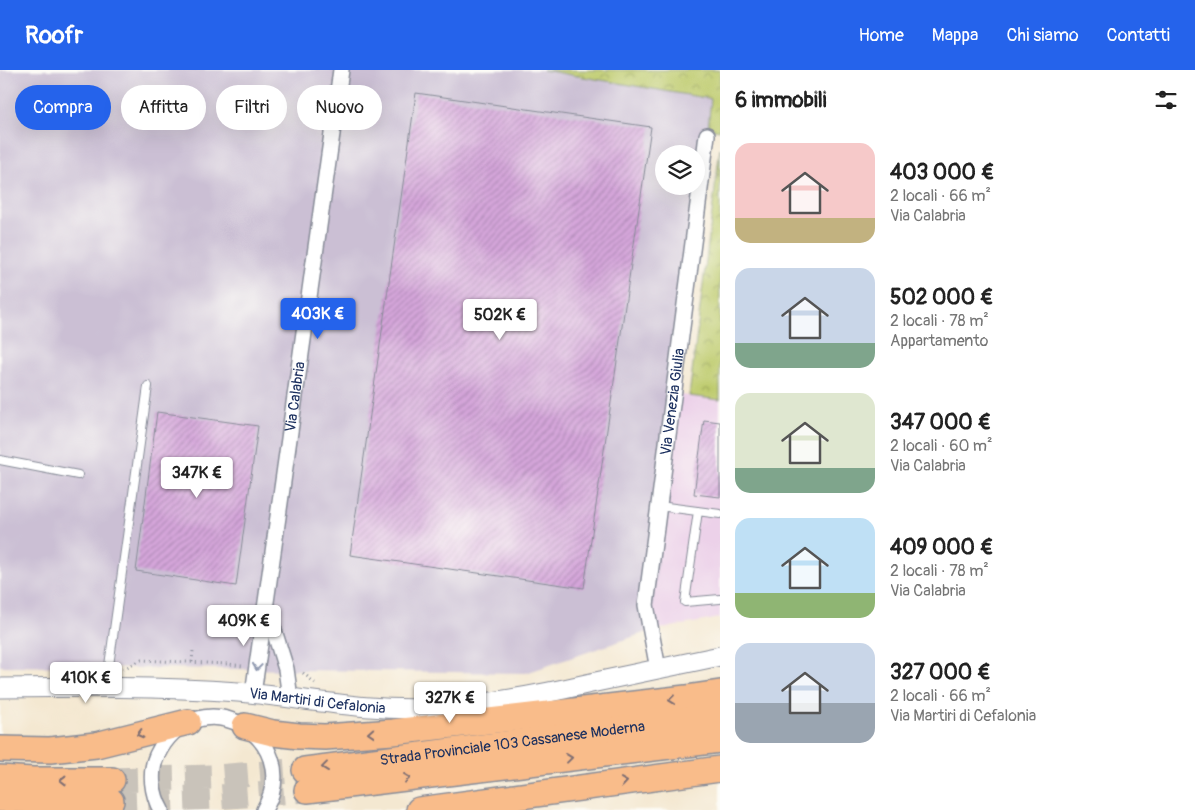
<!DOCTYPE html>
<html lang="it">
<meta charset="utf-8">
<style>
:root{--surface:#fff;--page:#f6f6f6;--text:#222;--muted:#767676;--accent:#2563eb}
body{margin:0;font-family:Pangolin,sans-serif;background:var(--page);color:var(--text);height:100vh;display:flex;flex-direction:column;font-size:19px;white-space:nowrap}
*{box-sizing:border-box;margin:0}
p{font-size:16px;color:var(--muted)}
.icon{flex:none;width:28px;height:28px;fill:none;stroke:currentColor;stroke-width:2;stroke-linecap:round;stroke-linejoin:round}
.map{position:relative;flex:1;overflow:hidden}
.details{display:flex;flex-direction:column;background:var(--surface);width:475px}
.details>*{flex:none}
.banner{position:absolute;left:15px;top:15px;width:475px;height:45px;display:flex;gap:10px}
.buttons{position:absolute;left:655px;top:75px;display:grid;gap:10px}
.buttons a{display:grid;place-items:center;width:50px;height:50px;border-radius:50%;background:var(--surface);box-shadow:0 5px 20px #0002;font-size:25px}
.price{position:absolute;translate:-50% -42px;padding:0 11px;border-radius:5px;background:#fff;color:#222;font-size:16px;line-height:32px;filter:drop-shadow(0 1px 2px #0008)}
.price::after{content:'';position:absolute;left:50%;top:30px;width:15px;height:11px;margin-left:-8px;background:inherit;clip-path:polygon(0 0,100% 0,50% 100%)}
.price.active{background:var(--accent);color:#fff}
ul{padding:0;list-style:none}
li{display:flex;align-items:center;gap:15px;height:125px;padding:0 15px}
li span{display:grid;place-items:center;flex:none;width:140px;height:100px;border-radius:15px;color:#555}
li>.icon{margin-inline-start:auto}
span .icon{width:60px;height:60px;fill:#fffc;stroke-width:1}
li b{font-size:21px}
h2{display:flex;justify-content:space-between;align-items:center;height:60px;padding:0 15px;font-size:21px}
.pill{padding:0 18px;border-radius:22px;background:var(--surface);box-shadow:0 5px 20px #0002;font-size:18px;line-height:45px}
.pill.active{background:var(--accent);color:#fff}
header{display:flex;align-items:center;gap:30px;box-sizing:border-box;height:70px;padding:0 25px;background:var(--accent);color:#fff}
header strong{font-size:24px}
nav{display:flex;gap:28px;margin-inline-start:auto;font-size:18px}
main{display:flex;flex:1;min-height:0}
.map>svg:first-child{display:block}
</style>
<header>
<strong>Roofr</strong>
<nav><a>Home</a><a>Mappa</a><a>Chi siamo</a><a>Contatti</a></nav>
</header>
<main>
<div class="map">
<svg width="720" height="740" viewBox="0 0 720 740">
<defs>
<pattern id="park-crowns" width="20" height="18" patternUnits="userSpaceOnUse" patternTransform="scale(1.25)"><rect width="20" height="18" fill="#becb6d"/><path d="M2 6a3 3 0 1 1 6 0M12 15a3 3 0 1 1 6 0" fill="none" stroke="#9aa55d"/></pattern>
<pattern id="building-hatch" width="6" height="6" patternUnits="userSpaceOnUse" patternTransform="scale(1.25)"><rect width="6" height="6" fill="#d5a6da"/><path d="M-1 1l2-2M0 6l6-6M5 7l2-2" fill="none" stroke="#ac88b4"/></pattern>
</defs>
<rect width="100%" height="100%" fill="#fdfcf7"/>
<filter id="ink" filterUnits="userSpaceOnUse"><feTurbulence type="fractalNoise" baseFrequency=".02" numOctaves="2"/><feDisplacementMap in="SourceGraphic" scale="10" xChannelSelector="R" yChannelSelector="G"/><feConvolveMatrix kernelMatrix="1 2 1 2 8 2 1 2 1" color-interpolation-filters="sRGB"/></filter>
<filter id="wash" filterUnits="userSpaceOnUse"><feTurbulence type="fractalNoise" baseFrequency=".0096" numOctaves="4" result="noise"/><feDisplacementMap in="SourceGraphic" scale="20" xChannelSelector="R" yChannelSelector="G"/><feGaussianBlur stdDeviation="1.12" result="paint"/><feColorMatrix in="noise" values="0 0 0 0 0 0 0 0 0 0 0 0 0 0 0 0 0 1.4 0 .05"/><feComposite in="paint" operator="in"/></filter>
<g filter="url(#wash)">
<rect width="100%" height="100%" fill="#f4e8d1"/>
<path fill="#ecd1e9" d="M 673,324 L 720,330 L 720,548 L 650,561 Z"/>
<path fill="#cbbfd4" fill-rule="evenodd" d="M 0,0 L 543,0 L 712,29 L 650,561 L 526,603 L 0,596 ZM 664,84 L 696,84 L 696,116 L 664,116 Z"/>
<path fill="url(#park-crowns)" stroke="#6c7d66" d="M 543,0 L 720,0 L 720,60 L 708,58 L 711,29 Z
M 720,78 L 720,330 L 689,326 Z"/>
<g id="blocks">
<path fill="url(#building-hatch)" d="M 416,23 L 651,57 L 584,518 L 350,485 Z
M 157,342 L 258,356 L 236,516 L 136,501 Z
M 704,350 L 720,352 L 720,427 L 694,424 Z"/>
</g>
</g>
<g filter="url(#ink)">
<use href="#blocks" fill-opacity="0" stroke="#888c98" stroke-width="1"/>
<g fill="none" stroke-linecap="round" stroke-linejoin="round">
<path stroke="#c9c3ba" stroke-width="25" stroke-dasharray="25 12" stroke-linecap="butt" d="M 112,710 L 215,707 L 305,700
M 111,731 L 217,727 L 307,720"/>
<defs>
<path id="service" d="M 0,390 L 78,405
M 659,436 L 720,444
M 698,441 L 685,532 L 720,529
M 106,617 L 148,316"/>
<g id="minor">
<path d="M 267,538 L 286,599 L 290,628"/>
<path id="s1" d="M 658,599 L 646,535 L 707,65"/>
<path id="s2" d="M 253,624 L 341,0"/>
<path d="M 161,740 C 152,724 149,702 157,685 C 196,605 307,666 264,740"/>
</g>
<g id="tertiary">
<path id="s3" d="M 0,618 C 80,617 159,616 238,622 C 303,628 368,642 434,638 C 487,635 539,625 591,613 C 634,604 677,595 720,586"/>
</g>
<g id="trunk">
<path d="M 245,656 L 273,663 L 299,666 L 325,667 L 393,662 L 686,628 L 720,623"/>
<path d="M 0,679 L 50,680 L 96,675 L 188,652"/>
<path id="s4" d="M 305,700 L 720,646"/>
<path d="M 0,708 L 33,710 L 112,710"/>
<path d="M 307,720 L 720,670"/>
<path d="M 0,729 L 111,731"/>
<path d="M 419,740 L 720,699"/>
</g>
</defs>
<use href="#service" stroke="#888c98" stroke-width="10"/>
<use href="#minor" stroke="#888c98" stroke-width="18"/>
<use href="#tertiary" stroke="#888c98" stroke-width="21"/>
<use href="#trunk" stroke="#888c98" stroke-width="28"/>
<path stroke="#888c98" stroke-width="3" stroke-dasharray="1 4" stroke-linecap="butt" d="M 192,592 L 193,581
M 123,599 L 141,590 L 229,594 L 242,596
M 303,603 L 315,613"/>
<use href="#service" stroke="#fff" stroke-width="8"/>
<use href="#minor" stroke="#fff" stroke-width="15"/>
<use href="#tertiary" stroke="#fff" stroke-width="19"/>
<use href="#trunk" stroke="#f9bc8a" stroke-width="25"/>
</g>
<defs><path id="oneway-chevron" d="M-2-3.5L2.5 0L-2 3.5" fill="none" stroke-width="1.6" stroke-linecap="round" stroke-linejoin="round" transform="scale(1.25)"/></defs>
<use stroke="#8d97ae" href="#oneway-chevron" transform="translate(257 597) rotate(98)"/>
<g stroke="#7f6e72">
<use href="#oneway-chevron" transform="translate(672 630) rotate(173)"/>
<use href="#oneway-chevron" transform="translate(371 663) rotate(176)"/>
<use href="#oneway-chevron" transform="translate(140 664) rotate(166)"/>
<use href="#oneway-chevron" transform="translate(569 688) rotate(-7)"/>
<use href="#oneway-chevron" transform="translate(325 697) rotate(173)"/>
<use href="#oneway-chevron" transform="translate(407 708) rotate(-7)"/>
<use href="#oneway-chevron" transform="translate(63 710) rotate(-180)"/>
<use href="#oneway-chevron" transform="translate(624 712) rotate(-8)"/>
</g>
</g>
<g text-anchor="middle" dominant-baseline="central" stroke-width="4.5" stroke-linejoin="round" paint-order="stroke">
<g font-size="15" fill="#1b2f5e" stroke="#fdfcf7">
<text stroke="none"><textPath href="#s2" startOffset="300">Via Calabria</textPath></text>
<text stroke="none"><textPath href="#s1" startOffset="270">Via Venezia Giulia</textPath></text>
<text stroke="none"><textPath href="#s3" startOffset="318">Via Martiri di Cefalonia</textPath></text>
<text stroke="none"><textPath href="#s4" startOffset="209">Strada Provinciale 103 Cassanese Moderna</textPath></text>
</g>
</g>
</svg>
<div class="buttons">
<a><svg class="icon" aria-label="layers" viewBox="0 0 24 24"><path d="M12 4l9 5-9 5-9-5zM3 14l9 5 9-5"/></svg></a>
</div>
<b class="price active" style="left:318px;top:270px">403K €</b>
<b class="price" style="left:500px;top:271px">502K €</b>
<b class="price" style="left:197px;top:429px">347K €</b>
<b class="price" style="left:244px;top:577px">409K €</b>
<b class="price" style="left:86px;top:634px">410K €</b>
<b class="price" style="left:450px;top:654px">327K €</b>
<div class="banner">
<a class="pill active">Compra</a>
<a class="pill">Affitta</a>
<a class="pill">Filtri</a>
<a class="pill">Nuovo</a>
</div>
</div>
<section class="details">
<h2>6 immobili<svg class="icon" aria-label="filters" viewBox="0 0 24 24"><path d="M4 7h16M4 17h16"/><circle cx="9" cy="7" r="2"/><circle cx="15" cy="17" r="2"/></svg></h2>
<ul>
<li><span style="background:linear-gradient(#f6c9c9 75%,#c2b280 0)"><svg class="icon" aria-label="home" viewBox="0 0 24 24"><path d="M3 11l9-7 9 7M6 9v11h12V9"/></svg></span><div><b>403 000 €</b><p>2 locali · 66 m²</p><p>Via Calabria</p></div></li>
<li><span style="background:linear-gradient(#c9d6e8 75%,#7fa58c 0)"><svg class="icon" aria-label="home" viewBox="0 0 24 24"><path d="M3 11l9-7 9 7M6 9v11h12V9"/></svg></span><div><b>502 000 €</b><p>2 locali · 78 m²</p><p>Appartamento</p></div></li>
<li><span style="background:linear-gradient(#dfe7d0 75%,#7fa58c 0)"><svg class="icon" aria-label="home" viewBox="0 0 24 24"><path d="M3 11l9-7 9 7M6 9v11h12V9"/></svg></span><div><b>347 000 €</b><p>2 locali · 60 m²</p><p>Via Calabria</p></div></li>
<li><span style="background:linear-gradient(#bfe0f5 75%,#8fb573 0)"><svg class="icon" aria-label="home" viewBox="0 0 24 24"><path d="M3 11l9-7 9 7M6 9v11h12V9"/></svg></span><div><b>409 000 €</b><p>2 locali · 78 m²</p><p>Via Calabria</p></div></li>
<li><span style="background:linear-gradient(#c9d6e8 60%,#9aa5b1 0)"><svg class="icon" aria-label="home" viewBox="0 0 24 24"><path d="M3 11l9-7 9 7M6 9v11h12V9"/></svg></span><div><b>327 000 €</b><p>2 locali · 66 m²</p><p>Via Martiri di Cefalonia</p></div></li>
</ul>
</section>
</main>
